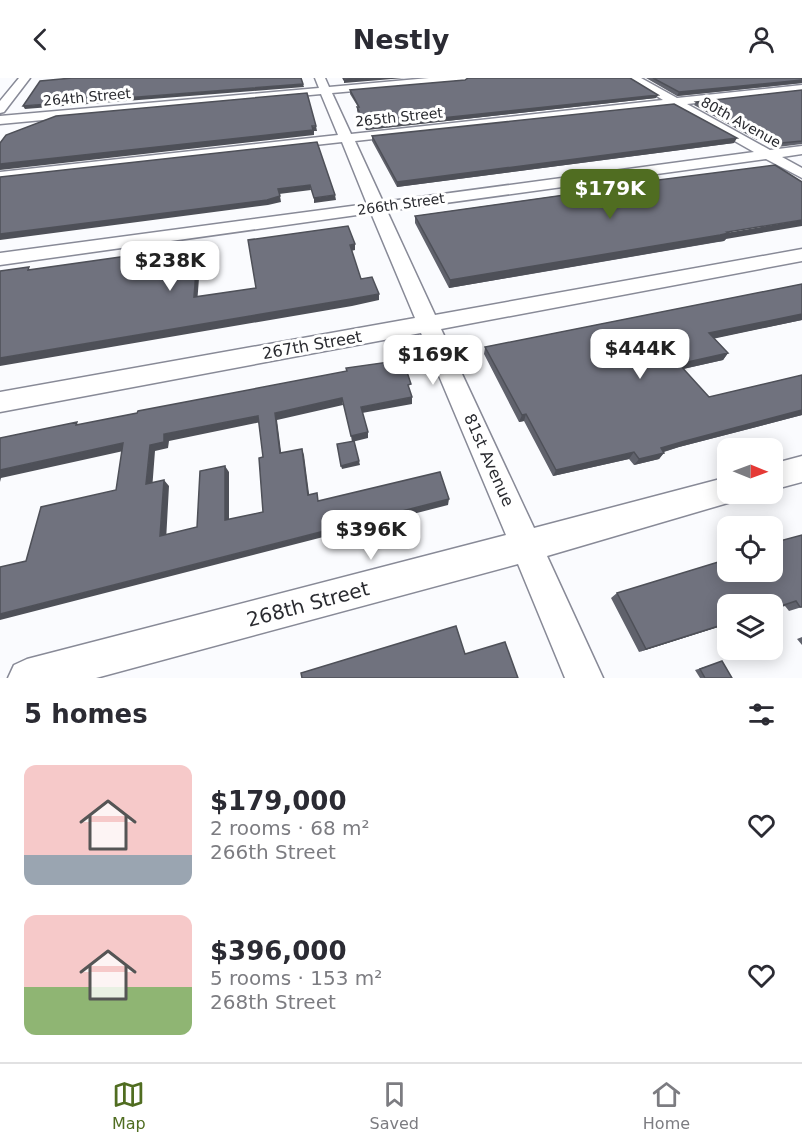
<!DOCTYPE html>
<meta charset="utf-8">
<style>
:root{--surface:#fff;--page:#f7f7f7;--text:#2b2b33;--muted:#7c7c81;--line:#e1e1e2;--accent:#506d21}
body{margin:0;font-family:"DejaVu Sans",sans-serif;background:var(--page);color:var(--text);height:100vh;display:flex;flex-direction:column;font-size:22px;white-space:nowrap}
*{box-sizing:border-box;margin:0}
p{font-size:20px;color:var(--muted)}
.icon{flex:none;width:33px;height:33px;fill:none;stroke:currentColor;stroke-width:2;stroke-linecap:round;stroke-linejoin:round}
.map{position:relative;height:600px;overflow:hidden}
.details{display:flex;flex-direction:column;background:var(--surface);flex:1}
.details>*{flex:none}
.needle{width:39px;rotate:91deg}
.fabs{position:absolute;left:717px;top:360px;display:grid;gap:12px}
.fabs a{display:grid;place-items:center;width:66px;height:66px;border-radius:12px;background:var(--surface);box-shadow:0 3px 15px #0003;font-size:30px}
.price{position:absolute;translate:-50% -51px;padding:0 14px;border-radius:12px;background:#fff;color:#222;font-size:20px;line-height:39px;filter:drop-shadow(0 2px 3px #0008)}
.price::after{content:'';position:absolute;left:50%;top:36px;width:18px;height:14px;margin-left:-9px;background:inherit;clip-path:polygon(0 0,100% 0,50% 100%)}
.price.active{background:var(--accent);color:#fff}
ul{padding:0;list-style:none}
li{display:flex;align-items:center;gap:18px;height:150px;padding:0 24px}
li span{display:grid;place-items:center;flex:none;width:168px;height:120px;border-radius:12px;color:#555}
li>.icon{margin-inline-start:auto}
span .icon{width:72px;height:72px;fill:#fffc;stroke-width:1}
li b{font-size:26px}
h2{display:flex;justify-content:space-between;align-items:center;height:72px;padding:0 24px;font-size:26px}
header{display:flex;justify-content:space-between;align-items:center;height:78px;padding:0 24px;background:var(--surface);font-size:27px;font-weight:600}
.dock{display:flex;justify-content:space-around;align-items:center;height:84px;border-top:2px solid var(--line);background:var(--surface);font-size:16px;color:var(--muted)}
.dock a{display:grid;justify-items:center;gap:3px}
.dock .active{color:var(--accent)}
.map>svg:first-child{display:block}
</style>
<header><svg class="icon" aria-label="back" viewBox="0 0 24 24"><path d="M15 5l-7 7 7 7"/></svg>Nestly<svg class="icon" aria-label="person" viewBox="0 0 24 24"><circle cx="12" cy="8" r="4"/><path d="M4 21q1-7 8-7t8 7"/></svg></header>
<div class="map">
<svg width="802" height="600" viewBox="0 0 802 600">
<rect width="100%" height="100%" fill="#fafbfe"/>
<g fill="none" stroke-linecap="round" stroke-linejoin="round">
<defs>
<path id="minor" d="M 19,0 L 30,0 L 4,34 L 0,35 L 0,23 Z
M 315,0 L 325,0 L 329,9 L 429,0 L 469,0 L 464,3 L 332,15 L 351,56 L 663,22 L 628,0 L 641,0 L 677,20 L 802,7 L 802,13 L 687,26 L 770,72 L 802,68 L 802,76 L 782,79 L 802,90 L 802,100 L 766,81 L 387,133 L 435,237 L 802,171 L 802,183 L 441,251 L 534,450 L 728,399 L 728,416 L 741,416 L 738,422 L 547,478 L 603,600 L 565,600 L 518,486 L 96,600 L 8,600 L 14,587 L 27,581 L 506,457 L 421,255 L 0,334 L 0,314 L 415,240 L 371,135 L 0,187 L 0,175 L 367,126 L 342,64 L 0,102 L 0,94 L 338,57 L 321,16 L 0,46 L 0,38 L 319,10 ZM 673,28 L 754,74 L 383,124 L 355,63 Z
M 802,378 L 802,404 L 772,412 L 772,386 Z"/>
</defs>
<use href="#minor" stroke="#888a97" stroke-width="3"/>
<use href="#minor" fill="#fff" fill-rule="evenodd"/>
</g>
<path fill="#60626c" d="M 646,0 L 802,0 L 802,5 L 677,18 Z
M 465,2 L 656,20 L 366,52 L 357,33 L 357,29 L 358,29 L 350,16 L 350,12 Z
M 802,12 L 802,66 L 778,69 L 764,62 L 757,62 L 694,27 L 696,24 Z
M 372,58 L 734,65 L 397,109 L 372,63 Z
M 642,104 L 726,161 L 724,163 L 449,210 L 415,145 L 415,138 L 641,106 Z
M 802,206 L 802,242 L 714,260 L 728,275 L 723,282 L 683,291 L 709,319 L 802,297 L 802,337 L 679,369 L 664,374 L 659,381 L 634,387 L 629,381 L 553,398 L 524,343 L 519,344 L 484,276 L 485,269 Z
M 772,494 L 802,529 L 789,533 L 785,528 L 639,574 L 611,520 L 617,515 Z
M 802,559 L 802,567 L 797,561 Z
M 717,585 L 732,600 L 700,600 L 695,592 Z"/>
<path fill="#4e5058" d="M 366,0 L 404,0 L 344,5 L 344,2 Z
M 802,2 L 802,5 L 677,18 L 679,14 Z
M 303,6 L 304,9 L 25,31 L 23,28 Z
M 658,17 L 656,20 L 366,52 L 366,48 Z
M 316,48 L 317,53 L 314,53 L 314,57 L 0,92 L 0,86 Z
M 766,58 L 764,62 L 757,62 L 760,59 Z
M 737,60 L 734,65 L 397,109 L 397,104 Z
M 310,107 L 311,112 L 279,116 L 278,111 Z
M 335,117 L 336,122 L 314,125 L 314,120 Z
M 280,118 L 281,124 L 268,127 L 0,162 L 0,156 Z
M 802,142 L 802,148 L 726,161 L 724,163 L 716,164 L 449,210 L 450,202 Z
M 355,166 L 355,172 L 351,173 L 350,167 Z
M 198,168 L 201,175 L 197,226 L 194,219 Z
M 379,216 L 379,222 L 352,228 L 0,288 L 0,280 Z
M 802,236 L 802,242 L 703,263 L 709,255 Z
M 728,275 L 723,282 L 674,293 L 679,286 Z
M 412,319 L 412,326 L 362,335 L 361,329 Z
M 342,320 L 343,327 L 277,342 L 282,381 L 280,375 L 275,335 Z
M 802,332 L 802,337 L 679,369 L 656,376 L 661,370 L 685,363 Z
M 526,336 L 524,343 L 519,344 L 522,337 Z
M 258,338 L 261,344 L 169,363 L 168,370 L 155,373 L 152,412 L 146,406 L 150,367 L 164,356 Z
M 368,354 L 368,360 L 352,364 L 351,358 Z
M 123,365 L 128,372 L 1,400 L 0,404 L 0,392 Z
M 302,371 L 304,377 L 310,423 L 308,417 Z
M 634,374 L 629,381 L 553,398 L 556,392 Z
M 664,375 L 659,381 L 634,387 L 639,381 Z
M 359,383 L 360,387 L 342,391 L 341,388 Z
M 225,388 L 229,394 L 229,448 L 225,442 Z
M 164,402 L 169,408 L 166,463 L 160,458 Z
M 449,421 L 448,427 L 0,542 L 0,536 Z
M 728,545 L 728,546 L 639,574 L 646,571 Z"/>
<path fill="#70727e" stroke="#4e5058" stroke-width="1.5" fill-rule="evenodd" d="M 72,0 L 301,0 L 303,6 L 23,28 L 40,3 Z
M 343,0 L 366,0 L 344,2 Z
M 468,0 L 630,0 L 658,17 L 366,48 L 357,29 L 359,29 L 350,12 L 465,2 Z
M 653,0 L 802,0 L 802,2 L 679,14 Z
M 802,12 L 802,63 L 781,65 L 766,58 L 760,59 L 696,24 Z
M 307,15 L 316,48 L 312,48 L 313,52 L 0,86 L 0,65 L 6,57 L 56,38 Z
M 674,26 L 737,60 L 397,104 L 372,58 Z
M 317,64 L 335,117 L 314,120 L 310,107 L 278,111 L 280,118 L 267,122 L 0,156 L 0,99 Z
M 775,87 L 802,104 L 802,142 L 727,154 L 729,155 L 720,157 L 450,202 L 415,138 L 643,106 L 642,104 Z
M 348,148 L 355,166 L 350,167 L 361,201 L 372,199 L 379,216 L 351,221 L 0,280 L 0,193 L 29,189 L 28,192 L 198,168 L 194,219 L 256,210 L 248,162 Z
M 802,206 L 802,236 L 709,255 L 728,275 L 679,286 L 709,319 L 802,297 L 802,332 L 685,363 L 661,370 L 664,375 L 639,381 L 634,374 L 556,392 L 526,336 L 522,337 L 485,269 Z
M 403,282 L 411,306 L 408,307 L 412,319 L 361,329 L 368,354 L 351,358 L 342,320 L 275,335 L 280,375 L 302,371 L 308,417 L 317,415 L 318,423 L 440,394 L 449,421 L 0,536 L 0,489 L 26,483 L 41,429 L 116,412 L 123,365 L 0,392 L 0,360 L 77,344 L 76,347 L 137,335 L 138,333 L 347,293 L 346,290 ZM 258,338 L 263,379 L 259,380 L 263,434 L 225,442 L 225,388 L 200,393 L 197,449 L 160,458 L 164,402 L 146,406 L 150,367 L 164,364 L 164,356 Z
M 354,363 L 359,383 L 341,388 L 337,366 Z
M 802,457 L 802,529 L 800,529 L 796,523 L 772,531 L 772,526 L 728,526 L 728,545 L 646,571 L 617,515 L 728,481 L 728,494 L 772,494 L 772,465 Z
M 456,548 L 465,576 L 505,564 L 518,600 L 302,600 L 301,595 Z
M 722,583 L 732,600 L 705,600 L 700,591 Z"/>
<g text-anchor="middle" dominant-baseline="central" stroke-width="6" stroke-linejoin="round" paint-order="stroke">
<g font-size="14" fill="#2a2b30" stroke="#fff">
<text transform="translate(87 19) rotate(-5)">264th Street</text>
<text transform="translate(399 39) rotate(-6)">265th Street</text>
<text transform="translate(741 44) rotate(29)">80th Avenue</text>
<text transform="translate(401 126) rotate(-8)">266th Street</text>
</g>
<g font-size="16" fill="#2a2b30" stroke="#fff">
<text transform="translate(312 267) rotate(-10)">267th Street</text>
<text transform="translate(489 382) rotate(66)">81st Avenue</text>
</g>
<g font-size="20" fill="#2a2b30" stroke="#fff">
<text transform="translate(308 526) rotate(-15)">268th Street</text>
</g>
</g>
</svg>
<div class="fabs">
<a><svg class="needle" viewBox="-14 -14 28 28"><path d="M0-13l5 13h-10z" fill="#e53935"/><path d="M0 13l5-13h-10z" fill="#7c7c81"/></svg></a>
<a><svg class="icon" aria-label="locate" viewBox="0 0 24 24"><circle cx="12" cy="12" r="6"/><path d="M12 2v4M12 18v4M2 12h4M18 12h4"/></svg></a>
<a><svg class="icon" aria-label="layers" viewBox="0 0 24 24"><path d="M12 4l9 5-9 5-9-5zM3 14l9 5 9-5"/></svg></a>
</div>
<b class="price active" style="left:610px;top:142px">$179K</b>
<b class="price" style="left:170px;top:214px">$238K</b>
<b class="price" style="left:640px;top:302px">$444K</b>
<b class="price" style="left:433px;top:308px">$169K</b>
<b class="price" style="left:371px;top:483px">$396K</b>
</div>
<section class="details">
<h2>5 homes<svg class="icon" aria-label="filters" viewBox="0 0 24 24"><path d="M4 7h16M4 17h16"/><circle cx="9" cy="7" r="2"/><circle cx="15" cy="17" r="2"/></svg></h2>
<ul>
<li><span style="background:linear-gradient(#f6c9c9 75%,#9aa5b1 0)"><svg class="icon" aria-label="home" viewBox="0 0 24 24"><path d="M3 11l9-7 9 7M6 9v11h12V9"/></svg></span><div><b>$179,000</b><p>2 rooms · 68 m²</p><p>266th Street</p></div><svg class="icon" aria-label="heart" viewBox="0 0 24 24"><path d="M12 20l-8-8c-3-5 5-10 8-4 3-6 11-1 8 4z"/></svg></li>
<li><span style="background:linear-gradient(#f6c9c9 60%,#8fb573 0)"><svg class="icon" aria-label="home" viewBox="0 0 24 24"><path d="M3 11l9-7 9 7M6 9v11h12V9"/></svg></span><div><b>$396,000</b><p>5 rooms · 153 m²</p><p>268th Street</p></div><svg class="icon" aria-label="heart" viewBox="0 0 24 24"><path d="M12 20l-8-8c-3-5 5-10 8-4 3-6 11-1 8 4z"/></svg></li>
</ul>
</section>
<nav class="dock">
<a class="active"><svg class="icon" aria-label="map" viewBox="0 0 24 24"><path d="M3 6l6-2 6 2 6-2v14l-6 2-6-2-6 2zM9 4v14M15 6v14"/></svg>Map</a>
<a><svg class="icon" aria-label="saved" viewBox="0 0 24 24"><path d="M7 4h10v16l-5-4-5 4z"/></svg>Saved</a>
<a><svg class="icon" aria-label="home" viewBox="0 0 24 24"><path d="M3 11l9-7 9 7M6 9v11h12V9"/></svg>Home</a>
</nav>
